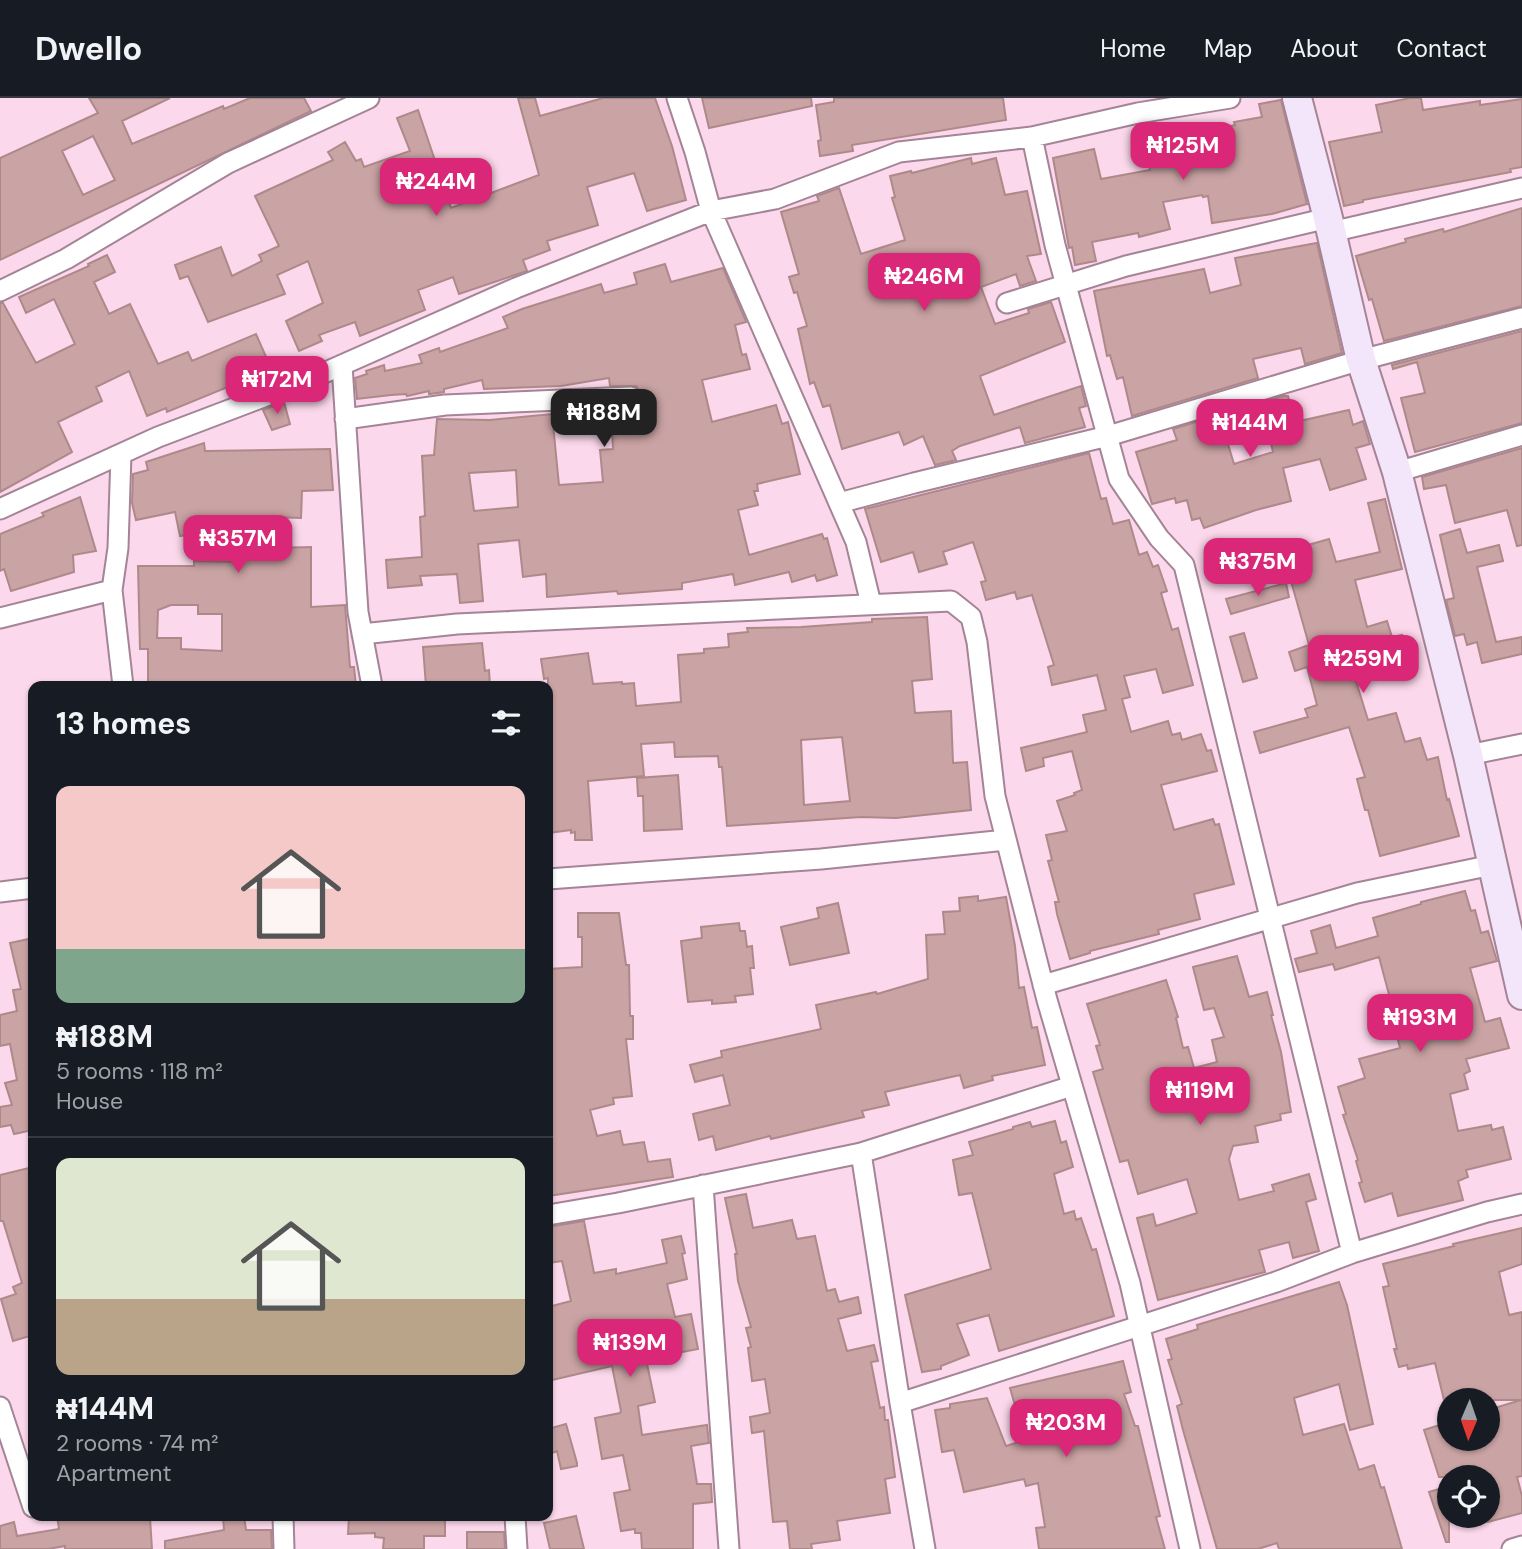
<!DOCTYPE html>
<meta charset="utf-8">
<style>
:root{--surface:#171b24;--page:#20242c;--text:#f1f3f6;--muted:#9ea1a6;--line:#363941;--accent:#db2777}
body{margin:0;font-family:"DM Sans",sans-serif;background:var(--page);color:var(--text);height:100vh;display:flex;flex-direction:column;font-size:26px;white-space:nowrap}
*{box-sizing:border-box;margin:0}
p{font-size:23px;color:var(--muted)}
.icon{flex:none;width:38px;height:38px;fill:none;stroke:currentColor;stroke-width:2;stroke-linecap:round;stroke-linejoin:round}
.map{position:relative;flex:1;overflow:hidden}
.sheet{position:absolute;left:28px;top:583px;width:525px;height:840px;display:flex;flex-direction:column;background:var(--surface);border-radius:14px;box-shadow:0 2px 5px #0004}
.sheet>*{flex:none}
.needle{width:46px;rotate:182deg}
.fabs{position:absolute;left:1437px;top:1290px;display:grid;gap:14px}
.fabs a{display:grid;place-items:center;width:63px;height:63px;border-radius:50%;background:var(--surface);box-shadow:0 2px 5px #0004;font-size:35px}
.price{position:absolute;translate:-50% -60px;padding:0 16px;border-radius:14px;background:var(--accent);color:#fff;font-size:23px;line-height:46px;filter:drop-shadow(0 2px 4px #0008)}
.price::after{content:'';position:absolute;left:50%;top:42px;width:21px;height:16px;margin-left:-10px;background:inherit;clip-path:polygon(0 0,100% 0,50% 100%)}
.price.on{background:#222;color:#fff}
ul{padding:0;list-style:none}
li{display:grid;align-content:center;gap:14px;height:371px;padding:0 28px}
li+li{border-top:2px solid var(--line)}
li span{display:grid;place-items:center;height:217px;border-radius:14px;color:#555}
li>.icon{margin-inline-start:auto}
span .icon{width:126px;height:126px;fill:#fffc;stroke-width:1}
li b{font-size:30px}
h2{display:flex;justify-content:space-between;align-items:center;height:84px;padding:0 28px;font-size:30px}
header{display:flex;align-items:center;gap:42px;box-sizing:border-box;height:98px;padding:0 35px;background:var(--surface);border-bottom:2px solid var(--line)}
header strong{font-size:33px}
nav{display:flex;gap:38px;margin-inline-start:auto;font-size:24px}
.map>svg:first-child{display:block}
</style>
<header>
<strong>Dwello</strong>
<nav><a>Home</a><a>Map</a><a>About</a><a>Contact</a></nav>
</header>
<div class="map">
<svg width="1522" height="1451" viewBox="0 0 1522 1451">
<rect width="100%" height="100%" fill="#fbd8eb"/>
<path fill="#caa3a4" stroke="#af898a" stroke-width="2" fill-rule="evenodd" d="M 89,0 L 170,0 L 122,23 L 132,46 L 223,8 L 224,11 L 250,0 L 304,0 L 311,13 L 0,162 L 0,60 L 98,15 ZM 93,38 L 115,82 L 83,97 L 62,53 Z
M 518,0 L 535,0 L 540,18 L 603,0 L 655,0 L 672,48 L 686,102 L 647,113 L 634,75 L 587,89 L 598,127 L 547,143 L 550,152 L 523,162 L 527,173 L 459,196 L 453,179 L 418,192 L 425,212 L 360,238 L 355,224 L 319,237 L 322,243 L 299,253 L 286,223 L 323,205 L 308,163 L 277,177 L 285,196 L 208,224 L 188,178 L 180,181 L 175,167 L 221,149 L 232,178 L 262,163 L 259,157 L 279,148 L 255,98 L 333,62 L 328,54 L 345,44 L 356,63 L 361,61 L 364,69 L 410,53 L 397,20 L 418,12 L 451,110 L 539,77 Z
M 702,0 L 811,0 L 812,8 L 709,30 Z
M 834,0 L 1003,0 L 1006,22 L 852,47 L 853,53 L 820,58 L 818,43 L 821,42 L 816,7 L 834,4 Z
M 1410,0 L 1421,0 L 1423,12 L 1480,3 L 1480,7 L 1522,1 L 1522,69 L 1510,71 L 1511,74 L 1363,102 L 1363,104 L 1344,108 L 1329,44 L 1382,34 L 1376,7 Z
M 1281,2 L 1307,106 L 1272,116 L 1212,125 L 1208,98 L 1203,99 L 1202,97 L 1163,104 L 1170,131 L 1139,139 L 1138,135 L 1092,144 L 1096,163 L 1075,167 L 1072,149 L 1069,150 L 1053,60 L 1094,51 L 1101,81 L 1150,72 L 1146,46 L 1235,27 L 1234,24 L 1262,19 L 1259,6 Z
M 971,60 L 972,66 L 996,60 L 1005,97 L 1027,93 L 1041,156 L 1027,158 L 1036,183 L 1020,188 L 1016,176 L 981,189 L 995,226 L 1029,215 L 1028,211 L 1051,204 L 1065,244 L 980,278 L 994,317 L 1081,288 L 1086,308 L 1079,310 L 1085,329 L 1025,345 L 1020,329 L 960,348 L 952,353 L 956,362 L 935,367 L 923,338 L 904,347 L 899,334 L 842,351 L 830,307 L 823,309 L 814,284 L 810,286 L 798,231 L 807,228 L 797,194 L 794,195 L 789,179 L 799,176 L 781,114 L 819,103 L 817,98 L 839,90 L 861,156 L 905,142 L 892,100 L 895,99 L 890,78 L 911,73 L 912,75 Z
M 1522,110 L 1522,208 L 1384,243 L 1372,201 L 1369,202 L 1356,158 L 1406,144 L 1405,141 L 1443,131 L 1444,134 Z
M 1317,145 L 1342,255 L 1305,266 L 1301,250 L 1253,261 L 1258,280 L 1132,318 L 1123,279 L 1117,281 L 1110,257 L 1107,258 L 1094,193 L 1204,171 L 1210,195 L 1241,187 L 1235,160 Z
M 107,157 L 115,174 L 94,184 L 109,216 L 130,206 L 158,266 L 188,254 L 192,263 L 256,236 L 267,261 L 248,269 L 249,273 L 237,278 L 240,284 L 167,314 L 166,310 L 147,318 L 129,273 L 96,289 L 102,303 L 58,324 L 72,354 L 0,394 L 0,205 L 3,205 L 36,265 L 75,246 L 54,201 L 26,215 L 19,199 L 89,168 L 88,166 Z
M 665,166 L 671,184 L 723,170 L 745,221 L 746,224 L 735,227 L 742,257 L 746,256 L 750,271 L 702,282 L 712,324 L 776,307 L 782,326 L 788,324 L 800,376 L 757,386 L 758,393 L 754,393 L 758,407 L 738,412 L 749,457 L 822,436 L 824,441 L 827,440 L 837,477 L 817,483 L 815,477 L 792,484 L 789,474 L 735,487 L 733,476 L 682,485 L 682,491 L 618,496 L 617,493 L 547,499 L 546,476 L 523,479 L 519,442 L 478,446 L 483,503 L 460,505 L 457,476 L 420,478 L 422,487 L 388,490 L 386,462 L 422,459 L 420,419 L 425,418 L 422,358 L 434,357 L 437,321 L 490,322 L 552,316 L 559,387 L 603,384 L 600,352 L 613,351 L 611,314 L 637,310 L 642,304 L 643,298 L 636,288 L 610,288 L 609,280 L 561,288 L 484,291 L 482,282 L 444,291 L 444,294 L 429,296 L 429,293 L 407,298 L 406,296 L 391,297 L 357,301 L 355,280 L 367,276 L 366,273 L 384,267 L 385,273 L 422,265 L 419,257 L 439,250 L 440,254 L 508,230 L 503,219 L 522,211 L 601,186 L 604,195 L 637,186 L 634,175 ZM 516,372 L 518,409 L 474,413 L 469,375 Z
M 1522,233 L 1522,325 L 1415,354 L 1401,300 L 1425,295 L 1417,264 L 1393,271 L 1392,267 Z
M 1283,298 L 1288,298 L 1295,324 L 1349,312 L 1353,327 L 1363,323 L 1370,346 L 1356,350 L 1366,381 L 1330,392 L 1320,361 L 1283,370 L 1291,403 L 1256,412 L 1204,430 L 1200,420 L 1192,422 L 1187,402 L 1176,405 L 1175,400 L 1152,406 L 1136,354 L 1177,342 L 1173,331 ZM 1266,324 L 1273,354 L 1234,366 L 1224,333 Z
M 284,304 L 290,326 L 272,332 L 263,312 Z
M 204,345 L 205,353 L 330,351 L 333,392 L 302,393 L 301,420 L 271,419 L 270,450 L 311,449 L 311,509 L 345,507 L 350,569 L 354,569 L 356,588 L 180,588 L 148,586 L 148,551 L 140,551 L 138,468 L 194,468 L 194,463 L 231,464 L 232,429 L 180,438 L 175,414 L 136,422 L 132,405 L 133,376 L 148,372 L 146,364 ZM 171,507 L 198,507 L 198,516 L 222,516 L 222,553 L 181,551 L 181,540 L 157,540 L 158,512 Z
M 1522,350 L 1522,447 L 1517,448 L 1507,412 L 1455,425 L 1446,387 L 1424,391 L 1422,379 Z
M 1089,355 L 1101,401 L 1106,400 L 1113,426 L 1129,422 L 1139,457 L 1147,454 L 1153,469 L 1158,467 L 1167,493 L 1161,495 L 1172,532 L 1178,530 L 1193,587 L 1163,595 L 1156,571 L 1124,578 L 1130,599 L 1122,601 L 1131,634 L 1168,623 L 1172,637 L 1180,635 L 1182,642 L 1201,636 L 1207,653 L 1211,652 L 1217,673 L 1161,687 L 1174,732 L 1213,721 L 1215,727 L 1219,726 L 1234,786 L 1194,796 L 1200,821 L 1158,832 L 1159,836 L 1090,853 L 1090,855 L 1070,861 L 1057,816 L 1055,804 L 1059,804 L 1048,763 L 1052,762 L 1046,737 L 1067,733 L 1057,703 L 1075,697 L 1074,695 L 1082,692 L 1072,653 L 1043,660 L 1044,668 L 1026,673 L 1021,650 L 1087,634 L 1083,617 L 1106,612 L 1097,577 L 1052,587 L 1048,569 L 1054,567 L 1032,497 L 1017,501 L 1015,494 L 986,502 L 981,484 L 986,483 L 973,444 L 943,454 L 947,466 L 919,474 L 913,454 L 881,464 L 865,411 Z
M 80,399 L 96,453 L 73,457 L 74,474 L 11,493 L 4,471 L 0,473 L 0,436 L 44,418 L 42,415 Z
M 1385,401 L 1402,471 L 1355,482 L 1367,529 L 1387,523 L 1392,539 L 1402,537 L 1409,565 L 1355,580 L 1368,622 L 1396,615 L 1405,644 L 1420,640 L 1427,662 L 1438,659 L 1447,702 L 1449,701 L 1459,738 L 1380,758 L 1368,712 L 1365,712 L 1357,681 L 1365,679 L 1349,629 L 1260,655 L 1254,634 L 1308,619 L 1305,611 L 1317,607 L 1307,569 L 1295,573 L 1289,554 L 1309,547 L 1291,483 L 1310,478 L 1301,449 L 1329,441 L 1336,464 L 1380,454 L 1368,405 Z
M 1460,431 L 1467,455 L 1499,447 L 1503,463 L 1477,469 L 1496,544 L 1522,539 L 1522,556 L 1482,565 L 1477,544 L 1467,547 L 1464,536 L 1455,538 L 1446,502 L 1454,500 L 1440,437 Z
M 1286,485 L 1289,499 L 1231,516 L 1226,501 Z
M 927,519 L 932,581 L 912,583 L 915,615 L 951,613 L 953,665 L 967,664 L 971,712 L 896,720 L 861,719 L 727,728 L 722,669 L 719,669 L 718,658 L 675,659 L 674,644 L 641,646 L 644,678 L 588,683 L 592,742 L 575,742 L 575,734 L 571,735 L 571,732 L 548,735 L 548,580 L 544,581 L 541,561 L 588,555 L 593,586 L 622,584 L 622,586 L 634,585 L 636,608 L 681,604 L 678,557 L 704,555 L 704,551 L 729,549 L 728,536 L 748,534 L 747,530 L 801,529 L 872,524 L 872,521 ZM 842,639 L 850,703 L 804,707 L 801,642 Z
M 1244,535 L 1257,580 L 1243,584 L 1230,539 Z
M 482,545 L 485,573 L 489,572 L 490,588 L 426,588 L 423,549 Z
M 678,677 L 682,731 L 644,733 L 643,698 L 638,698 L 637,680 Z
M 1465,793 L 1471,813 L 1475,812 L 1481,835 L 1488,833 L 1497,863 L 1470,870 L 1485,924 L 1500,920 L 1509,950 L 1466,961 L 1470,973 L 1464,976 L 1468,991 L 1450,996 L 1458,1033 L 1491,1027 L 1492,1032 L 1503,1029 L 1511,1061 L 1466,1072 L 1468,1079 L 1458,1083 L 1463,1102 L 1398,1118 L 1392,1095 L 1365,1104 L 1359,1085 L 1362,1084 L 1356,1063 L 1358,1062 L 1343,1017 L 1346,1016 L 1338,989 L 1365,980 L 1359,961 L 1400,950 L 1389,905 L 1391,904 L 1379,859 L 1335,872 L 1333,866 L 1299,874 L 1295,861 L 1317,855 L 1311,833 L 1330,827 L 1336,850 L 1378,838 L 1373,820 L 1421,806 L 1421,804 Z
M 978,798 L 978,803 L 1006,799 L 1015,848 L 1019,890 L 1024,889 L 1032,930 L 1037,929 L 1045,967 L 992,978 L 993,982 L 964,990 L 960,977 L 885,994 L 889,1007 L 862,1013 L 864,1019 L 771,1041 L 770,1038 L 716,1052 L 713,1038 L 699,1042 L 693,1016 L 730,1007 L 723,977 L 695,984 L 690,967 L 722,959 L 721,953 L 821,931 L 816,907 L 876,894 L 877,896 L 928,881 L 926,837 L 945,836 L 943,814 L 960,813 L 959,800 Z
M 838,805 L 849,855 L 790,867 L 781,829 L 819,820 L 817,810 Z
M 578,815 L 619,815 L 626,867 L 629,867 L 630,918 L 633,918 L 633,941 L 626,941 L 632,998 L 613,1000 L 614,1006 L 590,1012 L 597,1038 L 620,1033 L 623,1047 L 644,1044 L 648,1064 L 670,1061 L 673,1079 L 548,1098 L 548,871 L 582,869 L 582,839 L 578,839 Z
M 739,825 L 740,833 L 745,833 L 747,849 L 752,848 L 754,870 L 750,870 L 753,896 L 735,898 L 736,904 L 712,906 L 712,902 L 688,904 L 681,843 L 702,840 L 701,829 Z
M 33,840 L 33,1032 L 14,1036 L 11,1027 L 0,1029 L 0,1009 L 12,1007 L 5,985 L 17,982 L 10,946 L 0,948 L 0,917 L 17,913 L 13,892 L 21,891 L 10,845 Z
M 1237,858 L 1249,899 L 1267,894 L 1273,917 L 1271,917 L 1281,954 L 1291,1014 L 1280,1016 L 1281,1022 L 1255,1028 L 1258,1044 L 1233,1048 L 1229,1061 L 1239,1102 L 1274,1093 L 1272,1087 L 1309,1076 L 1316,1101 L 1306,1104 L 1319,1153 L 1293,1160 L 1289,1144 L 1259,1152 L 1265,1174 L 1158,1202 L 1137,1120 L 1153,1116 L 1156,1128 L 1197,1115 L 1187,1081 L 1138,1096 L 1128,1062 L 1120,1064 L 1093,974 L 1103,971 L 1096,948 L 1100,947 L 1087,906 L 1166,882 L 1178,919 L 1176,920 L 1183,950 L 1188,949 L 1194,970 L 1217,964 L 1212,942 L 1224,939 L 1214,910 L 1204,912 L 1193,869 Z
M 1055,1023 L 1061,1045 L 1066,1043 L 1073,1069 L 1054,1076 L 1064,1116 L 1074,1113 L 1076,1122 L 1081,1120 L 1092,1152 L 1096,1151 L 1114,1218 L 999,1253 L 989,1217 L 957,1226 L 969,1257 L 941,1268 L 941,1271 L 922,1274 L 905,1197 L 991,1171 L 972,1095 L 959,1097 L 953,1062 L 973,1057 L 969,1044 L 1013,1031 L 1013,1029 L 1030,1024 L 1032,1029 Z
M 33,1069 L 33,1237 L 13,1243 L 1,1201 L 16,1196 L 13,1189 L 22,1185 L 3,1123 L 0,1123 L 0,1077 Z
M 746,1096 L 753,1130 L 792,1122 L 797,1141 L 815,1138 L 827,1193 L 835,1191 L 839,1204 L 858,1199 L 861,1215 L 838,1221 L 847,1253 L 874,1247 L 878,1263 L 871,1264 L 880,1310 L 884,1309 L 885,1322 L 888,1322 L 895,1379 L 885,1381 L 890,1415 L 837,1423 L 840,1442 L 811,1446 L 812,1451 L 790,1451 L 787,1423 L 773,1424 L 764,1333 L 752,1335 L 750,1319 L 770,1315 L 765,1281 L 752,1283 L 748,1250 L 751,1249 L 746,1230 L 751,1229 L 738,1183 L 735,1156 L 737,1156 L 725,1100 Z
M 584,1123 L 594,1175 L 616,1171 L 616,1176 L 667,1165 L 662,1142 L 681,1138 L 685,1155 L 682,1156 L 687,1181 L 667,1186 L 675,1219 L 691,1216 L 698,1251 L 646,1261 L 655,1304 L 638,1308 L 642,1337 L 707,1327 L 709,1345 L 691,1348 L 697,1386 L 711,1386 L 712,1404 L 693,1406 L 693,1451 L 642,1451 L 641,1435 L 635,1435 L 635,1431 L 621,1433 L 614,1395 L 630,1392 L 623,1357 L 602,1361 L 595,1320 L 620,1315 L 621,1313 L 612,1268 L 548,1283 L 548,1209 L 571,1203 L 562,1163 L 548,1165 L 548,1129 Z
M 1522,1130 L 1522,1166 L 1499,1174 L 1509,1217 L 1522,1214 L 1522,1378 L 1517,1379 L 1522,1398 L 1522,1415 L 1488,1424 L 1488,1379 L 1439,1379 L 1424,1332 L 1449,1324 L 1449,1340 L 1488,1340 L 1488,1312 L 1521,1302 L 1444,1302 L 1435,1265 L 1408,1271 L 1407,1267 L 1399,1269 L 1394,1251 L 1397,1251 L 1383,1189 L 1389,1188 L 1383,1166 L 1454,1148 L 1453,1146 Z
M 1339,1184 L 1347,1207 L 1373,1326 L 1350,1332 L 1339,1286 L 1294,1300 L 1303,1337 L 1344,1326 L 1359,1372 L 1374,1367 L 1381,1390 L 1384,1389 L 1402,1451 L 1279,1451 L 1277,1445 L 1258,1451 L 1217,1451 L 1183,1332 L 1177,1308 L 1182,1306 L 1168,1262 L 1172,1261 L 1166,1241 L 1198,1231 L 1197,1227 Z
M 1123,1263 L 1131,1294 L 1124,1296 L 1135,1328 L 1138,1328 L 1160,1418 L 1156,1419 L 1165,1451 L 1039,1451 L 1036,1430 L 1045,1429 L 1038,1385 L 1026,1388 L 1024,1381 L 964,1394 L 954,1352 L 942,1354 L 935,1312 L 950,1310 L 950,1306 L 987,1300 L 1006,1348 L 1025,1342 L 1010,1290 Z
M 566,1326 L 577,1365 L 577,1368 L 561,1371 L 557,1353 L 552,1355 L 548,1331 Z
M 1449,1388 L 1449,1444 L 1446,1444 L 1429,1394 Z
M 57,1418 L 134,1418 L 135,1421 L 150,1420 L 152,1451 L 65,1451 L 65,1448 L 48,1451 L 0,1451 L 0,1428 L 14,1424 L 17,1438 L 59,1431 Z
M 223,1418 L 244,1418 L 246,1432 L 271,1432 L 272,1451 L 165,1451 L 165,1443 L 224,1432 Z
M 349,1418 L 445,1418 L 445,1438 L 424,1438 L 424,1451 L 383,1451 L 384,1440 L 375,1439 L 375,1435 L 348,1436 Z
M 576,1418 L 584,1451 L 550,1451 L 544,1425 Z
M 467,1434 L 504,1434 L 505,1451 L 467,1451 Z"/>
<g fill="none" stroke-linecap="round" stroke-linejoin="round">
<defs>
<path id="street" d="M 677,0 L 695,54 L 711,113 L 856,444 L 871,506
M 1032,39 L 1055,147 L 1119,381 L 1159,440 L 1184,467 L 1352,1155
M 1331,134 L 1522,90
M 0,193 L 66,161 L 228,65 L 369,0
M 1007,205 L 1126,168 L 1328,120
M 342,267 L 358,514 L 372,588
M 345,321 L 445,307 L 631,299
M 121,356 L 118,450 L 112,492 L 123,588
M 1397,374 L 1522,337
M 839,405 L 914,385 L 1108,338 L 1361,262 L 1522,220
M 0,411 L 158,339 L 308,282 L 516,190 L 711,113 L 775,101 L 899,54 L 1032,39 L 1138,15 L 1230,0
M 0,520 L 112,492
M 362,536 L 457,526 L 951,503 L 971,519 L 977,544 L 995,698 L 1047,902 L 1130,1185 L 1190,1451
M 1468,657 L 1522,646
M 548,781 L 821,761 L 1006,742
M 0,794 L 33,790
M 1043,887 L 1357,795 L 1492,767
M 861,1055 L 900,1305 L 925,1451
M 703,1087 L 729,1451
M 548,1117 L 618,1105 L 861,1055 L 1072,988
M 900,1305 L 1276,1184 L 1352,1155 L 1487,1114 L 1522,1106
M 0,1309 L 33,1409
M 283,1418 L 284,1451
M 515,1418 L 517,1451
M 1512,1451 L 1522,1448"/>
<path id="secondary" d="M 1297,0 L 1328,120 L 1361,262 L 1397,374 L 1468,657 L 1522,897"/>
</defs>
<use href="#street" stroke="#a48496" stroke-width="23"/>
<use href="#secondary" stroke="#a48496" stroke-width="32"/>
<use href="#street" stroke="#fff" stroke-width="19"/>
<use href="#secondary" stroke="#f3e6fb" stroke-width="28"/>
</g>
</svg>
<div class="fabs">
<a><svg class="needle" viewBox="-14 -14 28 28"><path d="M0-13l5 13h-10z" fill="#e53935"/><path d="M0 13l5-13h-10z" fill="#9ea1a6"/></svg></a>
<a><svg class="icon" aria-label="locate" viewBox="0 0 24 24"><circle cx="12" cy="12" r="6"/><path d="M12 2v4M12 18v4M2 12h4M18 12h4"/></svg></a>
</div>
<b class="price" style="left:1183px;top:84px">₦125M</b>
<b class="price" style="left:436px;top:120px">₦244M</b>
<b class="price" style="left:924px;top:215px">₦246M</b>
<b class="price" style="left:277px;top:318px">₦172M</b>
<b class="price on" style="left:604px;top:351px">₦188M</b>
<b class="price" style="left:1250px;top:361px">₦144M</b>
<b class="price" style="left:238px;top:477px">₦357M</b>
<b class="price" style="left:1258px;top:500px">₦375M</b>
<b class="price" style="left:1363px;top:597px">₦259M</b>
<b class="price" style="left:1420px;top:956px">₦193M</b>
<b class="price" style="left:1200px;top:1029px">₦119M</b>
<b class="price" style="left:630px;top:1281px">₦139M</b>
<b class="price" style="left:1066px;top:1361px">₦203M</b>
<section class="sheet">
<h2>13 homes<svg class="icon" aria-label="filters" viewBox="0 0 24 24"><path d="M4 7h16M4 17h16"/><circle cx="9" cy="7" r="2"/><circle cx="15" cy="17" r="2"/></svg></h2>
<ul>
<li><span style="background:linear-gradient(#f6c9c9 75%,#7fa58c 0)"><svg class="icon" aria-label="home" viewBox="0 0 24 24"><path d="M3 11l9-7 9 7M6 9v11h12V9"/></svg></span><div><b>₦188M</b><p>5 rooms · 118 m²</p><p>House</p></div></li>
<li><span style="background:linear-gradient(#dfe7d0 65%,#b9a48a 0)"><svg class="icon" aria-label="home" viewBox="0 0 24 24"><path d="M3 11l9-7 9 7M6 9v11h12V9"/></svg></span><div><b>₦144M</b><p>2 rooms · 74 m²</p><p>Apartment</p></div></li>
</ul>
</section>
</div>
